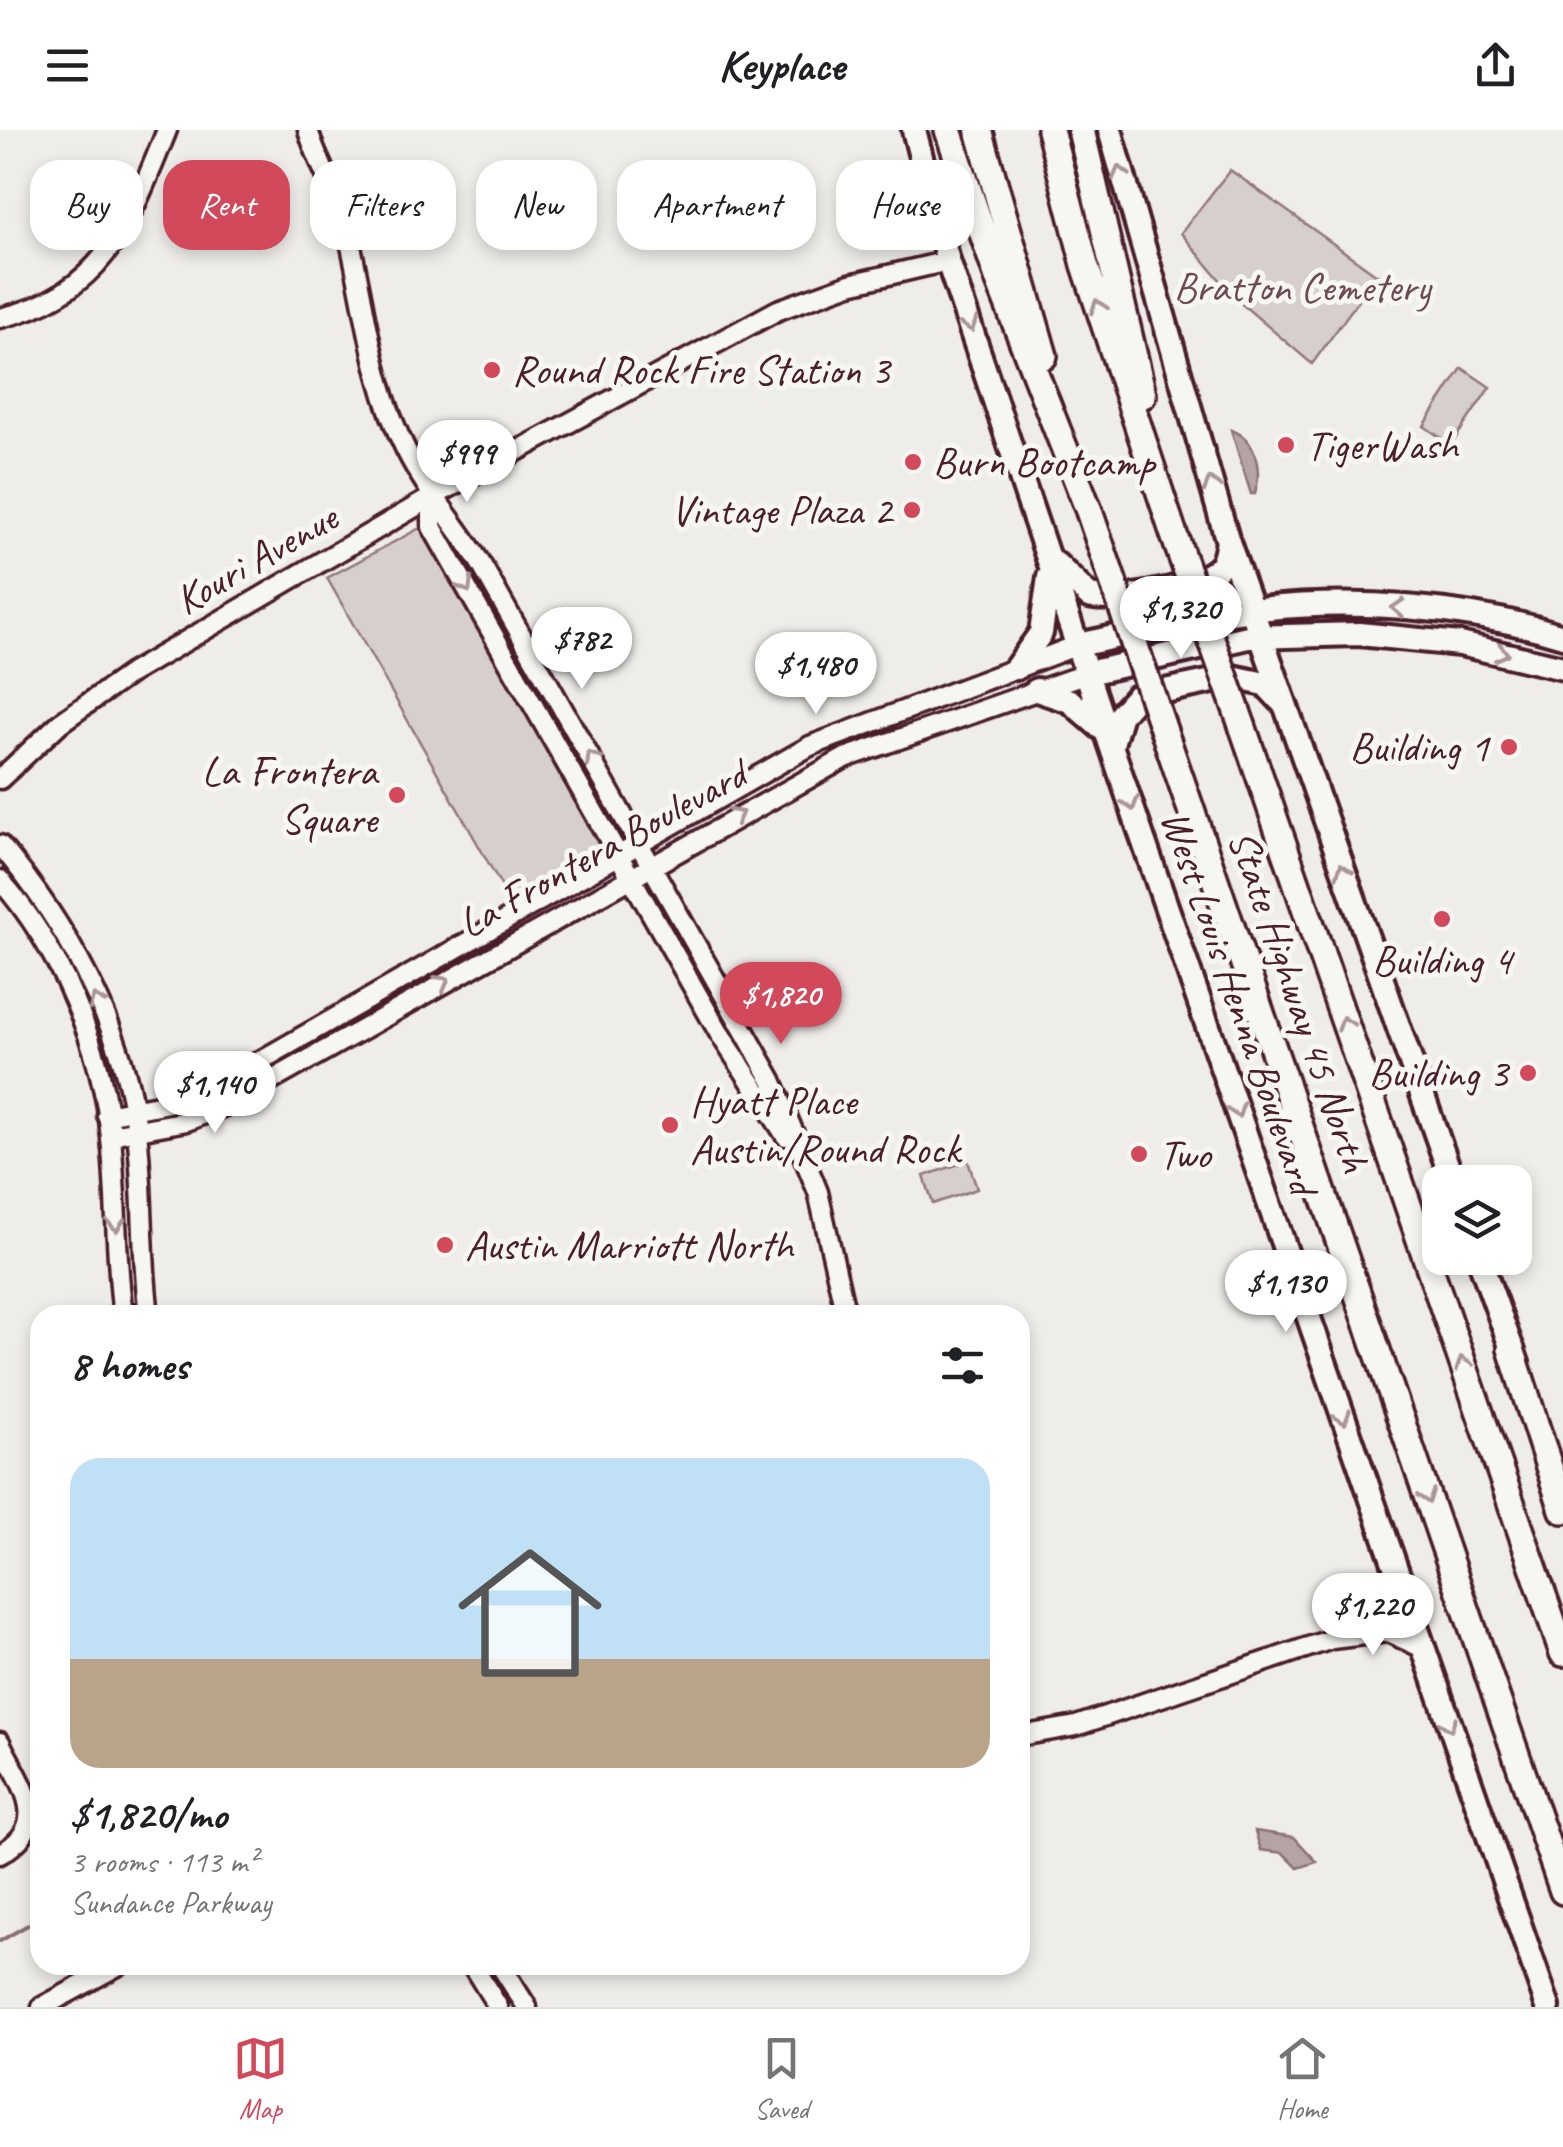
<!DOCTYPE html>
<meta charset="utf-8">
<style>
:root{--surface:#fff;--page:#f2f2f2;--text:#202124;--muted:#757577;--line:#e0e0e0;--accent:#d1495b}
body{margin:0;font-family:Caveat,sans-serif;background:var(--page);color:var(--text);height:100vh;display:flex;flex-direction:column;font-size:38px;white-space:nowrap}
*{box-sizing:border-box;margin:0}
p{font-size:32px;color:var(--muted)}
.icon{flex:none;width:55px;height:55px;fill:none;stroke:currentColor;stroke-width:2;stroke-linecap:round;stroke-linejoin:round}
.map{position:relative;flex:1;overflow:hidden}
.side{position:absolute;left:30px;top:1175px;width:1000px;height:670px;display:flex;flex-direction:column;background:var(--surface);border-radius:30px;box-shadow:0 5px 15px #0003}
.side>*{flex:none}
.top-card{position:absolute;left:30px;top:30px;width:1000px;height:90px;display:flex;gap:20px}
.controls{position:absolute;left:1422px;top:1035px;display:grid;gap:20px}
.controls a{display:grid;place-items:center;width:110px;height:110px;border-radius:20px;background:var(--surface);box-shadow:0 5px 15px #0003;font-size:50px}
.price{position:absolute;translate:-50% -85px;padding:0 22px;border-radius:35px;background:#fff;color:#222;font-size:32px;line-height:65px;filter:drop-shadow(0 2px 5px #0008)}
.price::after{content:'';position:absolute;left:50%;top:60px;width:30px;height:22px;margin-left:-15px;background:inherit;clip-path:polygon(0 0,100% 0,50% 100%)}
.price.selected{background:var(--accent);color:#fff}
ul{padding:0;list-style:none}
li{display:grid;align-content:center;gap:20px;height:530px;padding:0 40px}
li+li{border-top:2px solid var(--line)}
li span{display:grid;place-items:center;height:310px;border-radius:30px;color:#555}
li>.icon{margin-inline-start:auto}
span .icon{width:180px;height:180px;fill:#fffc;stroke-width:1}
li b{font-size:42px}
h2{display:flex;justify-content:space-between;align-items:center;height:120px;padding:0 40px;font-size:42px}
.tag{padding:0 35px;border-radius:30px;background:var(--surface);box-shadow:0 5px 15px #0003;font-size:35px;line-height:90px}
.tag.selected{background:var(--accent);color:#fff}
header{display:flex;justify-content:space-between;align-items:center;height:130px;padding:0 40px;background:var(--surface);font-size:45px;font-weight:700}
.tabs{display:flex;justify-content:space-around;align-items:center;height:140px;border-top:2px solid var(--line);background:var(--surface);font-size:28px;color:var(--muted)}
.tabs a{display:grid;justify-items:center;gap:5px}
.tabs .selected{color:var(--accent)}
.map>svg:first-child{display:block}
</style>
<header><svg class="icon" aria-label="menu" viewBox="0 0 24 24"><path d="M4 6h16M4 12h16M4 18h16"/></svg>Keyplace<svg class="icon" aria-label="share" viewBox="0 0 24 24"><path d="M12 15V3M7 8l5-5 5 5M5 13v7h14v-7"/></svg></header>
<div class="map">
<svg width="1563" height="1877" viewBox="0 0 1563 1877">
<rect width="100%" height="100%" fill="#efedea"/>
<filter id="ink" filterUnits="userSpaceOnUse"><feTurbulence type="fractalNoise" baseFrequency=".01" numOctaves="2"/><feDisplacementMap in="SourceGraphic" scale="20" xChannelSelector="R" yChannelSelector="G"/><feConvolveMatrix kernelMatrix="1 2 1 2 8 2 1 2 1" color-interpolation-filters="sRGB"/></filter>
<g filter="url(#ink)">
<path fill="#d7cfce" stroke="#90777c" stroke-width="2.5" d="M 1230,40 L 1377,145 L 1312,234 L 1236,169 L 1181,103 Z
M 1462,238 L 1490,257 L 1451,315 L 1424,296 Z
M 422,397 L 604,725 L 514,778 L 327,448 Z
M 968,1031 L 977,1059 L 933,1074 L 924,1046 Z"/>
<path fill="#b4a4a5" stroke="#8a6f74" stroke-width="2.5" d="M 1231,300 C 1257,308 1262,341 1255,364 L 1251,364 Z
M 1255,1701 L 1294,1707 L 1317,1732 L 1298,1738 L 1283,1723 L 1261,1720 Z"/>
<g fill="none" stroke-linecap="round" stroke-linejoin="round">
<path stroke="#8a6f74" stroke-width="4" d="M 0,1811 L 40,1788"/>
<defs>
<path id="minor" d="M 308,0 C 318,34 338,65 347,99 C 366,175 370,249 406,320 C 427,362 457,395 481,434 L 772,950 L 818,1062 L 846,1185
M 0,188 C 105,164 131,89 167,0
M 432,367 L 432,397 L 718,901 L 786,1006
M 0,649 L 60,593 L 131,543 L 432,367 L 778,180 L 850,154 L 948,131
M 0,715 C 65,791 126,901 137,1002 C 144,1062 141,1124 149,1185
M 0,750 C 59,816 103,920 111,1008 C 117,1067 115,1126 123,1185
M 107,985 L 173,972 L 216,956 L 810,616 L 1078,515
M 111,1005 L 187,991 L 230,974 L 845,628 L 1088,543
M 1334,1507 L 1372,1487 L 1397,1449
M 1020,1606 L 1076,1596 L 1332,1509 L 1388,1502 L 1421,1517
M 0,1612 C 20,1654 55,1693 0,1724
M 472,1835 L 498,1877
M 500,1835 L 527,1877
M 42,1877 L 119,1835"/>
<path id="major" d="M 914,0 L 948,131 L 1130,672 L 1548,1877
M 1110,0 L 1228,412 L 1453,1052
M 1056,434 L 1089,466 C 1116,473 1203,458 1221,435 C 1226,428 1226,419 1228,412
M 1078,515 C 1135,503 1194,487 1251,480 C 1353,468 1465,476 1563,506
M 1016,538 L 1041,503 L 1049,447
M 1088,543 L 1248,507 L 1359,504 L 1460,514 L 1563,538
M 1037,560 L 1070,571 L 1101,598
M 1112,614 L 1121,584 L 1136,567 L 1232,547 L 1265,554 L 1282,572
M 1479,1128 L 1517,1233"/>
<path id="highway" d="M 948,0 L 999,151 L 1089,381
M 979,0 L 1044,226
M 1050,0 L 1085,135 L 1173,402
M 1081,0 L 1143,265
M 1243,598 L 1563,1523
M 1168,613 L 1563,1761
M 1511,1219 L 1563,1380"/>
</defs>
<use href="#minor" stroke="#4a1f2b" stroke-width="25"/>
<use href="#major" stroke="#4a1f2b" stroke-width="30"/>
<use href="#highway" stroke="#4a1f2b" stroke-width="32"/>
<use href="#minor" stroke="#f6f6f2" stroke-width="18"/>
<use href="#major" stroke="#f6f6f2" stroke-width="22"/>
<use href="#highway" stroke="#f6f6f2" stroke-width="25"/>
<defs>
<path id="highway-bridge" d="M 1089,381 L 1168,613
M 1173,402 L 1243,598"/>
</defs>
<use href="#highway-bridge" stroke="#4a1f2b" stroke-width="32" stroke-linecap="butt"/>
<use href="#highway-bridge" stroke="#f6f6f2" stroke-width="25"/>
</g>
<defs><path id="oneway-chevron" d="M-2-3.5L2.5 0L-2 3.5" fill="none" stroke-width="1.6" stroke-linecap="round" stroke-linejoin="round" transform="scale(2.5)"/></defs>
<g stroke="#a99598">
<use href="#oneway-chevron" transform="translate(1120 42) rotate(-105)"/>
<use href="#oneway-chevron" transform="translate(1098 176) rotate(-108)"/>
<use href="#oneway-chevron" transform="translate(970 195) rotate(71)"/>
<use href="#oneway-chevron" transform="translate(1211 354) rotate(-106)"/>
<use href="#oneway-chevron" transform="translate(466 456) rotate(60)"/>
<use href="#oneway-chevron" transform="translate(1398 478) rotate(-177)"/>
<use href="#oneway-chevron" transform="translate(1502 523) rotate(14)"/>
<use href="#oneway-chevron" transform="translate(592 628) rotate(-120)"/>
<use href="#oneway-chevron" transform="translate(1131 674) rotate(72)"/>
<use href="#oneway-chevron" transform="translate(737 685) rotate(-29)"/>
<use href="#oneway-chevron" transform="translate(1343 740) rotate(-109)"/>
<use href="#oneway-chevron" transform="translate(443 852) rotate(-30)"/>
<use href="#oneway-chevron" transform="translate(96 871) rotate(-113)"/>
<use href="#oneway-chevron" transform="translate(1345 893) rotate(-109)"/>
<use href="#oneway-chevron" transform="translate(1237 981) rotate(71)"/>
<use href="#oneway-chevron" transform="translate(116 1095) rotate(87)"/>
<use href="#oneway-chevron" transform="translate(1463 1233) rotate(-109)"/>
<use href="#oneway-chevron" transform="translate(1343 1288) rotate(71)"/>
<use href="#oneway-chevron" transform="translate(1427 1367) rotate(71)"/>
<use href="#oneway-chevron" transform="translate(1449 1595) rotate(71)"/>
</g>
</g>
<g fill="#d1495b" stroke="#f6f6f2" stroke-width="4">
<circle cx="492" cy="240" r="10"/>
<circle cx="1286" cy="315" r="10"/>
<circle cx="913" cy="332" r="10"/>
<circle cx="912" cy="380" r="10"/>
<circle cx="1509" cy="617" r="10"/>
<circle cx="397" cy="665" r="10"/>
<circle cx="1442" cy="789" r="10"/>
<circle cx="1528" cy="943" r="10"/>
<circle cx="670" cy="995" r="10"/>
<circle cx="1139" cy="1024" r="10"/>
<circle cx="445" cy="1115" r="10"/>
</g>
<g text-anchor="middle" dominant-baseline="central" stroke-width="10" stroke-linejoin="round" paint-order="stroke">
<g font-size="42" fill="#6d4b54" stroke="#f6f6f2">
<text x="1302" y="157">Bratton Cemetery</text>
</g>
<g font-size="42" fill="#4a1f2b" stroke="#f6f6f2" text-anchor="start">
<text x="512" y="240">Round Rock Fire Station 3</text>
<text x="1306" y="315">TigerWash</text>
<text x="933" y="332">Burn Bootcamp</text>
<text x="892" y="380" text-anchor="end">Vintage Plaza 2</text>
<text x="1489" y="617" text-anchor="end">Building 1</text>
<text x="377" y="641" text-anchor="end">La Frontera<tspan x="377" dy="48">Square</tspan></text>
<text x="1442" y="830" text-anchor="middle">Building 4</text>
<text x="1508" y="943" text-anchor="end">Building 3</text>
<text x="690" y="971">Hyatt Place<tspan x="690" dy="48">Austin/Round Rock</tspan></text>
<text x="1159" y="1024">Two</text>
<text x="465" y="1115">Austin Marriott North</text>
</g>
<g font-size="42" fill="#4a1f2b" stroke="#f6f6f2">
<text transform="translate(256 429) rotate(-30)">Kouri Avenue</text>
<text transform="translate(602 719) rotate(-29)">La Frontera Boulevard</text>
<text transform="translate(1299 871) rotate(71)">State Highway 45 North</text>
<text transform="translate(1239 872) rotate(71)">West Louis Henna Boulevard</text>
</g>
</g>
</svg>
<div class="controls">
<a><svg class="icon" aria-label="layers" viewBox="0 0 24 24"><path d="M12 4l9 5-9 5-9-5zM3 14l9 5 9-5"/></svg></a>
</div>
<b class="price" style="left:467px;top:375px">$999</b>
<b class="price" style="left:1181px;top:531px">$1,320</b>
<b class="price" style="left:582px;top:562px">$782</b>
<b class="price" style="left:816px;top:587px">$1,480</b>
<b class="price selected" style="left:781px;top:917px">$1,820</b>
<b class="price" style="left:215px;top:1006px">$1,140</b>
<b class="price" style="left:1286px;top:1205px">$1,130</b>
<b class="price" style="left:1373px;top:1528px">$1,220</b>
<div class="top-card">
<a class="tag">Buy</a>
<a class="tag selected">Rent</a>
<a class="tag">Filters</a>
<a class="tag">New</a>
<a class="tag">Apartment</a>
<a class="tag">House</a>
</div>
<section class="side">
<h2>8 homes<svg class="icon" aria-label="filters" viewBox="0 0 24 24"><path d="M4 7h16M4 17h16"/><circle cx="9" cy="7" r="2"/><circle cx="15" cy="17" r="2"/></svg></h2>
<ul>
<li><span style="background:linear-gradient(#bfe0f5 65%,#b9a48a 0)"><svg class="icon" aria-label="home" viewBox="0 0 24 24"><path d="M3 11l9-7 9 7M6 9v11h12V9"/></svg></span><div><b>$1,820/mo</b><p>3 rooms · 113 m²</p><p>Sundance Parkway</p></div></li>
</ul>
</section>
</div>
<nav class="tabs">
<a class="selected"><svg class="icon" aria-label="map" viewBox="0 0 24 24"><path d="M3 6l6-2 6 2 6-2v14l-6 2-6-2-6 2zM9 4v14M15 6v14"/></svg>Map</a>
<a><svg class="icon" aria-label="saved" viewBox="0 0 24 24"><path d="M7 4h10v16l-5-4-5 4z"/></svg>Saved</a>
<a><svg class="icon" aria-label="home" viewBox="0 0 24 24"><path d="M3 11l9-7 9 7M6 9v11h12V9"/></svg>Home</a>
</nav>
